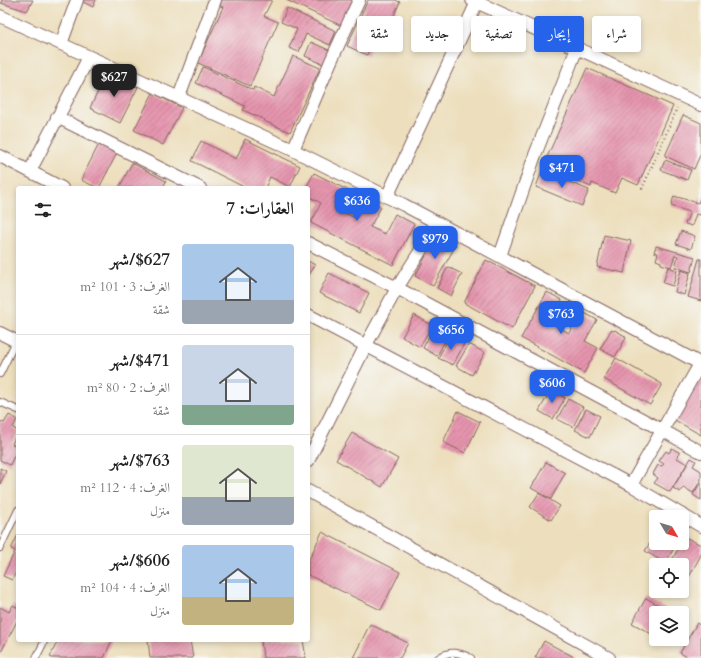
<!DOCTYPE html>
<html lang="ar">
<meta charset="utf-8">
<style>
:root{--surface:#fff;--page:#f2f2f2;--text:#222;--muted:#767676;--line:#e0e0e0;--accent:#2563eb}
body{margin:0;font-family:Cardo,Amiri,serif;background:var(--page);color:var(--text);direction:rtl;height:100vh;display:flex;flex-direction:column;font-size:15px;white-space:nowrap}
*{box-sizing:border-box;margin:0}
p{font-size:13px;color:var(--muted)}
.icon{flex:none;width:22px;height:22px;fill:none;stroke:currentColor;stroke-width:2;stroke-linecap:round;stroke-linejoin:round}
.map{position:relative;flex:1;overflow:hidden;direction:ltr}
.sheet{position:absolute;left:16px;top:186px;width:294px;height:456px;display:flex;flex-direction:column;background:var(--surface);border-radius:4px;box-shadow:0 2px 6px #0003;direction:rtl}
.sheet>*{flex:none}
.guide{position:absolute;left:322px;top:16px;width:319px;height:36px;direction:rtl;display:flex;gap:8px}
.needle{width:26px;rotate:128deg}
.fabs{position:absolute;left:649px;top:510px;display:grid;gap:8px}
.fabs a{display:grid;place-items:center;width:40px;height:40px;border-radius:4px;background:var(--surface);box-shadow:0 2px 6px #0003;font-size:20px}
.price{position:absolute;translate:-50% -34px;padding:0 9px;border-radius:8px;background:var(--accent);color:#fff;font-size:13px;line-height:26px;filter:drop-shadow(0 1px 2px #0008)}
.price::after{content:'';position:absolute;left:50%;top:24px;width:12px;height:9px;margin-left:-6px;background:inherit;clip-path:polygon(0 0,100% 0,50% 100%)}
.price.selected{background:#222;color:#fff}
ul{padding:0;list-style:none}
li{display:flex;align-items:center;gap:12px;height:100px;padding:0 16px}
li+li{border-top:1px solid var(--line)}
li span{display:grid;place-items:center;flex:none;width:112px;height:80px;border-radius:4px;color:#555}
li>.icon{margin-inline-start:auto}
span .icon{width:48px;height:48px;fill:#fffc;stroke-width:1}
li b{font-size:17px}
h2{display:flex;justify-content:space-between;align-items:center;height:48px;padding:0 16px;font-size:17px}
.chip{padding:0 14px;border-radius:4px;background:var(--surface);box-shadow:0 2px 6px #0003;font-size:14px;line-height:36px}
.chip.selected{background:var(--accent);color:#fff}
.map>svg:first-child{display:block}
</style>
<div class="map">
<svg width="701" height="658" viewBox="0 0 701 658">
<defs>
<pattern id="building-hatch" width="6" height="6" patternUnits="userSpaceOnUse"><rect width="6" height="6" fill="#e594ad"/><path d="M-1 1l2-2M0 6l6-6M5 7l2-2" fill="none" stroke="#bc788d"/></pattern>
</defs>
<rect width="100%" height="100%" fill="#f6f6f2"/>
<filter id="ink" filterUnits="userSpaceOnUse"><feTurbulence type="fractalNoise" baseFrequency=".025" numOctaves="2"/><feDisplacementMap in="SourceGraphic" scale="8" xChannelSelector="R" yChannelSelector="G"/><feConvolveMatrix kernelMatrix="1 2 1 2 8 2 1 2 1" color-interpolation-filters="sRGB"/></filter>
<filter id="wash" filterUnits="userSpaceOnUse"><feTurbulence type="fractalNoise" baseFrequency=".012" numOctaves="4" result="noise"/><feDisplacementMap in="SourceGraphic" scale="16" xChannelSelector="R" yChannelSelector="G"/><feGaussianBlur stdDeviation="0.9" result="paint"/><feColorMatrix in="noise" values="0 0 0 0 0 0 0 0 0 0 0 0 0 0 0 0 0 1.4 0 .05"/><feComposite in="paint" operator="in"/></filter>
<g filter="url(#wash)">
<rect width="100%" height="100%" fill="#eddfbd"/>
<g id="blocks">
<path fill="url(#building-hatch)" d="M 2,0 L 33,0 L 27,11 L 1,3 Z
M 79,0 L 96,0 L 93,7 Z
M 218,0 L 272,0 L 264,16 L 278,22 L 250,86 L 198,63 L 223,7 L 216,4 Z
M 286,0 L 356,0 L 344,27 Z
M 368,0 L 395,0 L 400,2 L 390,24 L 383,20 L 367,55 L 347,46 Z
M 287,8 L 336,31 L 330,45 L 306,34 L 299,52 L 289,48 L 297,29 L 281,22 Z
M 311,42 L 331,51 L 325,65 L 305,56 Z
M 293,56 L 320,68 L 290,132 L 264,121 L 265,120 L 243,110 L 245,106 L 196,83 L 203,67 L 253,90 L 254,87 L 274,97 Z
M 587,68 L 673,106 L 638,185 L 622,178 L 615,193 L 592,183 L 591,187 L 543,166 Z
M 107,73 L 138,87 L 120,123 L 90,108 Z
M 153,93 L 182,108 L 163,145 L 134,130 Z
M 683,115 L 701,123 L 701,153 L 694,169 L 665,156 Z
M 245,139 L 300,166 L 290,187 L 270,177 L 265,188 L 246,188 L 192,161 L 201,141 L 236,159 Z
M 99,144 L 117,153 L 99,188 L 98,188 L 81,180 Z
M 665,160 L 691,170 L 687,180 L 661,170 Z
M 132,163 L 166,181 L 163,188 L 119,188 Z
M 542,171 L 589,190 L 582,206 L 536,187 Z
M 314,173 L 349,191 L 339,210 L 355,218 L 364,198 L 381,207 L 370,227 L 385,234 L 395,214 L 414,224 L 393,265 L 311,223 L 321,203 L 308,196 L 308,188 L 306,188 Z
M 701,195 L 701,215 L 696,214 L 692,226 L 685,224 L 690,212 L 671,206 L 674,196 L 698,203 Z
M 681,231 L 695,236 L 691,249 L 676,244 Z
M 438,235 L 456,245 L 433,286 L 415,276 L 426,256 L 424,255 L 432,241 L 434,242 Z
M 604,235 L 631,241 L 624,273 L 597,267 Z
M 656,246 L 695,257 L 691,272 L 675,267 L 678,256 L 675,255 L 671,267 L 661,264 L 661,262 L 656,260 L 658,253 L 654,252 Z
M 699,259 L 701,259 L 701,301 L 688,297 Z
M 486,260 L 535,286 L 512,329 L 464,303 Z
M 308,261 L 315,265 L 308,277 Z
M 448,267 L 462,274 L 451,296 L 437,288 Z
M 668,267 L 677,270 L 673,286 L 663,283 Z
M 681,270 L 690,273 L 684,295 L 675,292 Z
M 329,273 L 369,293 L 359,313 L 319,293 Z
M 547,292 L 562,300 L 550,322 L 569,333 L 581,311 L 597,320 L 585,341 L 598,348 L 584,373 L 521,338 Z
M 414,315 L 432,325 L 420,347 L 402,337 Z
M 433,328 L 448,335 L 437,356 L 423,348 Z
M 611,330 L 614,331 L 615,330 L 625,336 L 625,337 L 626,338 L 615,357 L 600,349 Z
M 450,336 L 464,344 L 453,365 L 438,358 Z
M 469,344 L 485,353 L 472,375 L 456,366 Z
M 616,358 L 662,384 L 650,405 L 604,379 Z
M 699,375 L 701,376 L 701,435 L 673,419 Z
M 551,390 L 565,398 L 553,419 L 539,411 Z
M 568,399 L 583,407 L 573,427 L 557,419 Z
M 586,409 L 600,416 L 590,437 L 575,430 Z
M 458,411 L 480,422 L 465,453 L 443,442 Z
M 9,415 L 17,419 L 13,428 L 18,431 L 12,444 L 18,447 L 10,465 L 0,460 L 0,421 L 4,423 Z
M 352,433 L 398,459 L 382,487 L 336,460 Z
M 672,448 L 680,453 L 677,458 L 687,464 L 670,492 L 654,483 L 658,478 L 653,474 L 658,465 L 662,466 L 664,464 L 659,461 L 666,451 L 669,453 Z
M 691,458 L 696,461 L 693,466 L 701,471 L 701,480 L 693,493 L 683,487 L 680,492 L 673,488 Z
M 546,462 L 565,473 L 551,499 L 531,488 Z
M 0,468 L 6,471 L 0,484 Z
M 701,482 L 701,500 L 693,495 Z
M 539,493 L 560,506 L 551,520 L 530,507 Z
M 322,532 L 400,572 L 381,610 L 308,575 L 308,562 Z
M 656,533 L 656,543 L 677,543 L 665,563 L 645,551 Z
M 18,535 L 18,568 L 12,580 L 3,576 L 15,551 L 11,549 Z
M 685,537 L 701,545 L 701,555 L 689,577 L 682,573 L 682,565 L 669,565 Z
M 646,598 L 669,611 L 668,613 L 656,613 L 655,636 L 632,623 Z
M 13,605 L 18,608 L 18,619 L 0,654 L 0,607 L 9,612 Z
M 697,623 L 701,626 L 701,658 L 689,658 L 680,653 Z
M 370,624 L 408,643 L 400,658 L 353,658 Z
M 58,640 L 112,640 L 104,658 L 52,658 L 50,657 Z
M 148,640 L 190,640 L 193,658 L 150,658 Z
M 261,640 L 303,640 L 306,658 L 263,658 Z
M 544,641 L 576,658 L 535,658 Z"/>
</g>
</g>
<g filter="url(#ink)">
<use href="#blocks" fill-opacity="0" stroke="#83625e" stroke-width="1"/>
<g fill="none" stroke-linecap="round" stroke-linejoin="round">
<defs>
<path id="lane" d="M 0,374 L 16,341
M 0,402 L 18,410
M 0,548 L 18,510
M 36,658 L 45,640
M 438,658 C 450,650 459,652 471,658"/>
<path id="street" d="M 472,0 L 701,105
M 0,16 L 293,150 L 404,205 L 701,364
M 61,44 L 77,0
M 179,97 L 215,0
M 57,117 L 200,188
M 293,150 L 331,61 L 359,0
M 0,156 L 62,188
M 30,171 L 89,57
M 387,197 L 477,2
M 308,243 L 397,288 L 662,430 L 701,452
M 500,256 L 535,155 L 577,48
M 308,315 L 631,485 L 701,526
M 0,333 L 18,342
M 308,461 L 366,345 L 397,288 L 438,223
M 631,485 L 700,364
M 308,491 L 609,658"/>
</defs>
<use href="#lane" stroke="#83625e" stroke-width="8"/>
<use href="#street" stroke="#83625e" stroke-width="14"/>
<path stroke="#83625e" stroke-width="2.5" stroke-dasharray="1 3" stroke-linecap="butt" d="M 642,189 L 677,108"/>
<use href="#lane" stroke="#fff" stroke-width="6"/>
<use href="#street" stroke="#fff" stroke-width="12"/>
</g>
</g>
</svg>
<div class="fabs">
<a><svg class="needle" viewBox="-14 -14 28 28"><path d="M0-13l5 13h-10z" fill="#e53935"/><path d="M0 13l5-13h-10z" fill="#767676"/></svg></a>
<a><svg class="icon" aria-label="locate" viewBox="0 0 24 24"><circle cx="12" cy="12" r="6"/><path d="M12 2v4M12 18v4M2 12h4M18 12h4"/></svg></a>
<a><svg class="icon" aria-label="layers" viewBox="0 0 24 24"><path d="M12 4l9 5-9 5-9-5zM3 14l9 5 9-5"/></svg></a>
</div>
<b class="price selected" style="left:114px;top:98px">$627</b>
<b class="price" style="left:562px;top:189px">$471</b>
<b class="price" style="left:357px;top:222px">$636</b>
<b class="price" style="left:435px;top:260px">$979</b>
<b class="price" style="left:561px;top:335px">$763</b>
<b class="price" style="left:451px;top:351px">$656</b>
<b class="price" style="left:552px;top:404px">$606</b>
<div class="guide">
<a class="chip">شراء</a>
<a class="chip selected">إيجار</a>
<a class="chip">تصفية</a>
<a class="chip">جديد</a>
<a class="chip">شقة</a>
</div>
<section class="sheet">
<h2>العقارات: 7<svg class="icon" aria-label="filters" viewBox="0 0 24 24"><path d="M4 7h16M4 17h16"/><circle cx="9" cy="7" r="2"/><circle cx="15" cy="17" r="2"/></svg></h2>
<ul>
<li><span style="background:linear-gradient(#a9c7e8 70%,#9aa5b1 0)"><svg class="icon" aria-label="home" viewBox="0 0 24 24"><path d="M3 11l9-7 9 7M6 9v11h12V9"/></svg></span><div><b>$627/شهر</b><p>الغرف: 3 · 101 m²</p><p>شقة</p></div></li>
<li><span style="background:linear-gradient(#c9d6e8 75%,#7fa58c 0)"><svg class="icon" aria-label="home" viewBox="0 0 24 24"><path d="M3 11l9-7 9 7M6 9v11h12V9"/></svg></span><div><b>$471/شهر</b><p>الغرف: 2 · 80 m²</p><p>شقة</p></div></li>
<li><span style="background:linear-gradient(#dfe7d0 65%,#9aa5b1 0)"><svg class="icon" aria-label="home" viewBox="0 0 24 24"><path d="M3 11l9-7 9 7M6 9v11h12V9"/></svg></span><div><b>$763/شهر</b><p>الغرف: 4 · 112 m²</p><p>منزل</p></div></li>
<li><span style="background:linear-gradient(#a9c7e8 65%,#c2b280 0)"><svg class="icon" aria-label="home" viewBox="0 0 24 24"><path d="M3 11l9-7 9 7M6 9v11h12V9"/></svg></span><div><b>$606/شهر</b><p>الغرف: 4 · 104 m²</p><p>منزل</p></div></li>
</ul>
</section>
</div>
